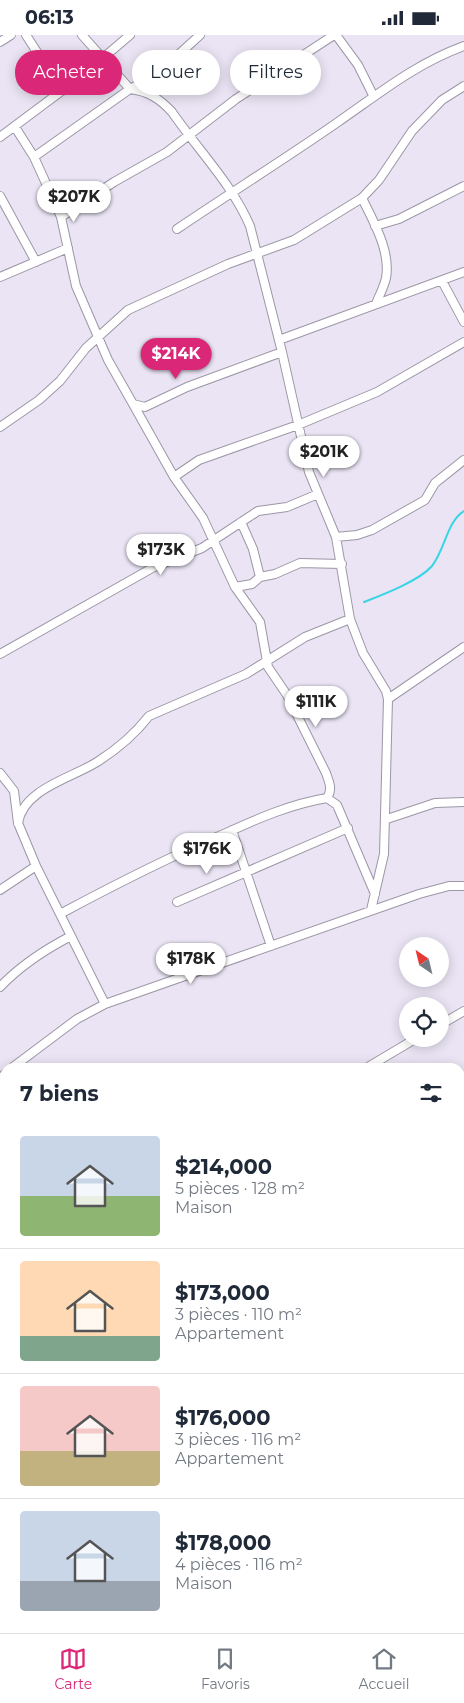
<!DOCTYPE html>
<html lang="fr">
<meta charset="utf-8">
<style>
:root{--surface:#fff;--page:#f2f2f3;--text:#1f2937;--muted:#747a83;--line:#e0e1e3;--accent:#db2777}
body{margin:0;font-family:Montserrat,sans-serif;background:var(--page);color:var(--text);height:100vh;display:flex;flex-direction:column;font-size:19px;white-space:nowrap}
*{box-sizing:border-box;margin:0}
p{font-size:16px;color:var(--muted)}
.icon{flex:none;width:28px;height:28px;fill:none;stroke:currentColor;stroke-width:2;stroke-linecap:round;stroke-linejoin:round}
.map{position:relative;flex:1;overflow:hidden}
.details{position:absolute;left:0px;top:1028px;width:465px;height:571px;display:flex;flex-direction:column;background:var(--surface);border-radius:15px 15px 0 0;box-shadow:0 2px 12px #0003}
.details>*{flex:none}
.top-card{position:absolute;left:15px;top:15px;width:435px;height:45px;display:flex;gap:10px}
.needle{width:32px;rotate:325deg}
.tools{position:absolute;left:399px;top:902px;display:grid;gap:10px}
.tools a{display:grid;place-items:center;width:50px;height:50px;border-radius:50%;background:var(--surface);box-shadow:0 2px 12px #0003;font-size:25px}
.price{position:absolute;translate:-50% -42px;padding:0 11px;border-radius:18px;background:#fff;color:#222;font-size:16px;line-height:32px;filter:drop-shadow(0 1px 2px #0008)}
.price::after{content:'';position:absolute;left:50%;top:30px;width:15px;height:11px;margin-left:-8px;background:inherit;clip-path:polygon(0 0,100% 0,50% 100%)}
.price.selected{background:var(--accent);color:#fff}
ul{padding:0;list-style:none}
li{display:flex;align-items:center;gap:15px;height:125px;padding:0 20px}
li+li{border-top:1px solid var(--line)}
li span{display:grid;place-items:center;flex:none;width:140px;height:100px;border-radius:5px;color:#555}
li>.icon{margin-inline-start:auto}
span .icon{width:60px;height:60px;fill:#fffc;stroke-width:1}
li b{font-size:21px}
h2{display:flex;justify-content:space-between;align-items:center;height:60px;padding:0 20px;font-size:21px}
.pill{padding:0 18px;border-radius:22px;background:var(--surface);box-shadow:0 2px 12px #0003;font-size:18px;line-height:45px}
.pill.selected{background:var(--accent);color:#fff}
.status{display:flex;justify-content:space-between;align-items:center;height:35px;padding:0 25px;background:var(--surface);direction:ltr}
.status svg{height:14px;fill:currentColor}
.tab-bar{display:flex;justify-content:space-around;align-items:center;height:70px;border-top:1px solid var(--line);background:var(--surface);font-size:14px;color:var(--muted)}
.tab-bar a{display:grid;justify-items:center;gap:2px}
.tab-bar .selected{color:var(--accent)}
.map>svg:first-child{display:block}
</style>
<div class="status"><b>06:13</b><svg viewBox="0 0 49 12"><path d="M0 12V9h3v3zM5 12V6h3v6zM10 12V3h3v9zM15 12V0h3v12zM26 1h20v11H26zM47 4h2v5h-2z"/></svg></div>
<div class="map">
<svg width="464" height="1598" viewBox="0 0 464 1598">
<rect width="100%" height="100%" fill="#eae4f4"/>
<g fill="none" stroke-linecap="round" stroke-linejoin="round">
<path stroke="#38d5e5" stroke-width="2" d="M 364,567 C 382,560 419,546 432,531 C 445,515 447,486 464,476
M 464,1327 L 460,1329 L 464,1340
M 460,1362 L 464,1355
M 12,1598 L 20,1594"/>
<defs>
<path id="minor" d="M 26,0 L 62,56
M 82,0 L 130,54 C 148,56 160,64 172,77 C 198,115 232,149 250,191 L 282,317 L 309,437 L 336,502 L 350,584 L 363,618 L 386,656 L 388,664 L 384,819 L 371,875
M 336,0 L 358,30 L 373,60
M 0,7 L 11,0
M 15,92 L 34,122 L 49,155 L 61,182 L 76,251 L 108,325 L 133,369 L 145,372 L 187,352 L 282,317
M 0,102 L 83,40 L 130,0
M 34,122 L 130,54 L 156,40 L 200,0
M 0,161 L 36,227
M 362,163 C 373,186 391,216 386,243 C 384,252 379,261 376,269
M 61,182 L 114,147 L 167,117 L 236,64 L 334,0
M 375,191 L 399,184 L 464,151
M 177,194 C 230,158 285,124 338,87 C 380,58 415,29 464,11
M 0,242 L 68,213
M 442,246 L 464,287
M 279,305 L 464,237
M 133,369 L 174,442 L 203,483 L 235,552 L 260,587 L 268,632 L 287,660 L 326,738 C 329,747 333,754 327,763
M 0,392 L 39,365 L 60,346 L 86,313 L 128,275 L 228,229 L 294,205 L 362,163 L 379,145 L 412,96 L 442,65 L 464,51
M 174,442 L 199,425 L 298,390 L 377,357 L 464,307
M 336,502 L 357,500 L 372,495 L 425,465 L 435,448 L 464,425
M 260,542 L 275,539 L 300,528 L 342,529
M 235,552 L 252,549 L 260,542 L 253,514 L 241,487
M 0,619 L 154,532 L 202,513 L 258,476 L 287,472 L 318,459
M 388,664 L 464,612
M 0,738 L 14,756 L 18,788 L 36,831 L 105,969
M 387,784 L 435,768 L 464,767
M 18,788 C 23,754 72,743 97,727 C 116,715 135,699 149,681 L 246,639 L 305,602 L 350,584
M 232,795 L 271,911
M 0,855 L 36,831
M 177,867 L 348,793
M 60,879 C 114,850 169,822 226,798 C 259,783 291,769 327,763 L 337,770 L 375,859
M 0,952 C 19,932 46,914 71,901
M 440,990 L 464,976
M 13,1032 L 77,984 L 105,969 L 419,859 L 449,851 L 464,851
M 368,1032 L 415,1004
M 0,1043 L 5,1039
M 460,1077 L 464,1075
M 460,1167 L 464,1165
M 460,1241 L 464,1239
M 0,1295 L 5,1300
M 0,1342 L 5,1341
M 460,1413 L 464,1411
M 0,1481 L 4,1488
M 0,1543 L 5,1540
M 177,1594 L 179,1598
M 304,1594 L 309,1598
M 199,1598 L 238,1594
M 362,1598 L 363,1594"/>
</defs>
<use href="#minor" stroke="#9c96a5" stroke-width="10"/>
<use href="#minor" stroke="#fff" stroke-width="8"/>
</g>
</svg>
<div class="tools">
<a><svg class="needle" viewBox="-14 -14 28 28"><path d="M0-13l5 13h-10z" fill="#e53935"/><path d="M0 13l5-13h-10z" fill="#747a83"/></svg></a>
<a><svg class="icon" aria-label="locate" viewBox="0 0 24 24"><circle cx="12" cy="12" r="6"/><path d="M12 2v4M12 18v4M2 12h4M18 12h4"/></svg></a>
</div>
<b class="price" style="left:74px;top:188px">$207K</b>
<b class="price selected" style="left:176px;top:345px">$214K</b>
<b class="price" style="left:324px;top:443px">$201K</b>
<b class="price" style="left:161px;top:541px">$173K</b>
<b class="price" style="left:316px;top:693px">$111K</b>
<b class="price" style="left:207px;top:840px">$176K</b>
<b class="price" style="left:191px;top:950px">$178K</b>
<div class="top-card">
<a class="pill selected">Acheter</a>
<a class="pill">Louer</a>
<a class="pill">Filtres</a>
</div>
<section class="details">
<h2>7 biens<svg class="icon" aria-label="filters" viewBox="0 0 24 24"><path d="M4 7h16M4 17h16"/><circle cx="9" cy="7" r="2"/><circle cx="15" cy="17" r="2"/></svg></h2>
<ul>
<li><span style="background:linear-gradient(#c9d6e8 60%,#8fb573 0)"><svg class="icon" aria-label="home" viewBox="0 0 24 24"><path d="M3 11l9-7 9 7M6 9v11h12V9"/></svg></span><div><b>$214,000</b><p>5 pièces · 128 m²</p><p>Maison</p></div></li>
<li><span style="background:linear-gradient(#ffd9b3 75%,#7fa58c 0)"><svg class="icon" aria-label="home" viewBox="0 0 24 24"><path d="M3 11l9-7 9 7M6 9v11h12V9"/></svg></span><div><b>$173,000</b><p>3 pièces · 110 m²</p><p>Appartement</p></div></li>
<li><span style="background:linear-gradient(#f6c9c9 65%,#c2b280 0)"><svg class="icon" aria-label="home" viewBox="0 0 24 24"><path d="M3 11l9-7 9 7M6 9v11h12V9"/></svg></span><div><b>$176,000</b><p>3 pièces · 116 m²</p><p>Appartement</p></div></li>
<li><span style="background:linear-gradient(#c9d6e8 70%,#9aa5b1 0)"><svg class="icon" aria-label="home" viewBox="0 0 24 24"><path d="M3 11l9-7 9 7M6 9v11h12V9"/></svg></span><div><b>$178,000</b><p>4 pièces · 116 m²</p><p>Maison</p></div></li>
</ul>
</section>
</div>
<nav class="tab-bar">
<a class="selected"><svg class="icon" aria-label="map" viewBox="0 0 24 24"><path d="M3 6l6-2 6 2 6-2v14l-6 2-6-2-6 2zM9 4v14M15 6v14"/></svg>Carte</a>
<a><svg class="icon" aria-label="saved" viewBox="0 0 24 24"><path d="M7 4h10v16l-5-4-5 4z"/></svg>Favoris</a>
<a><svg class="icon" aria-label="home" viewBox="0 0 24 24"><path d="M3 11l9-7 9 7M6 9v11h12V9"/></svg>Accueil</a>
</nav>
